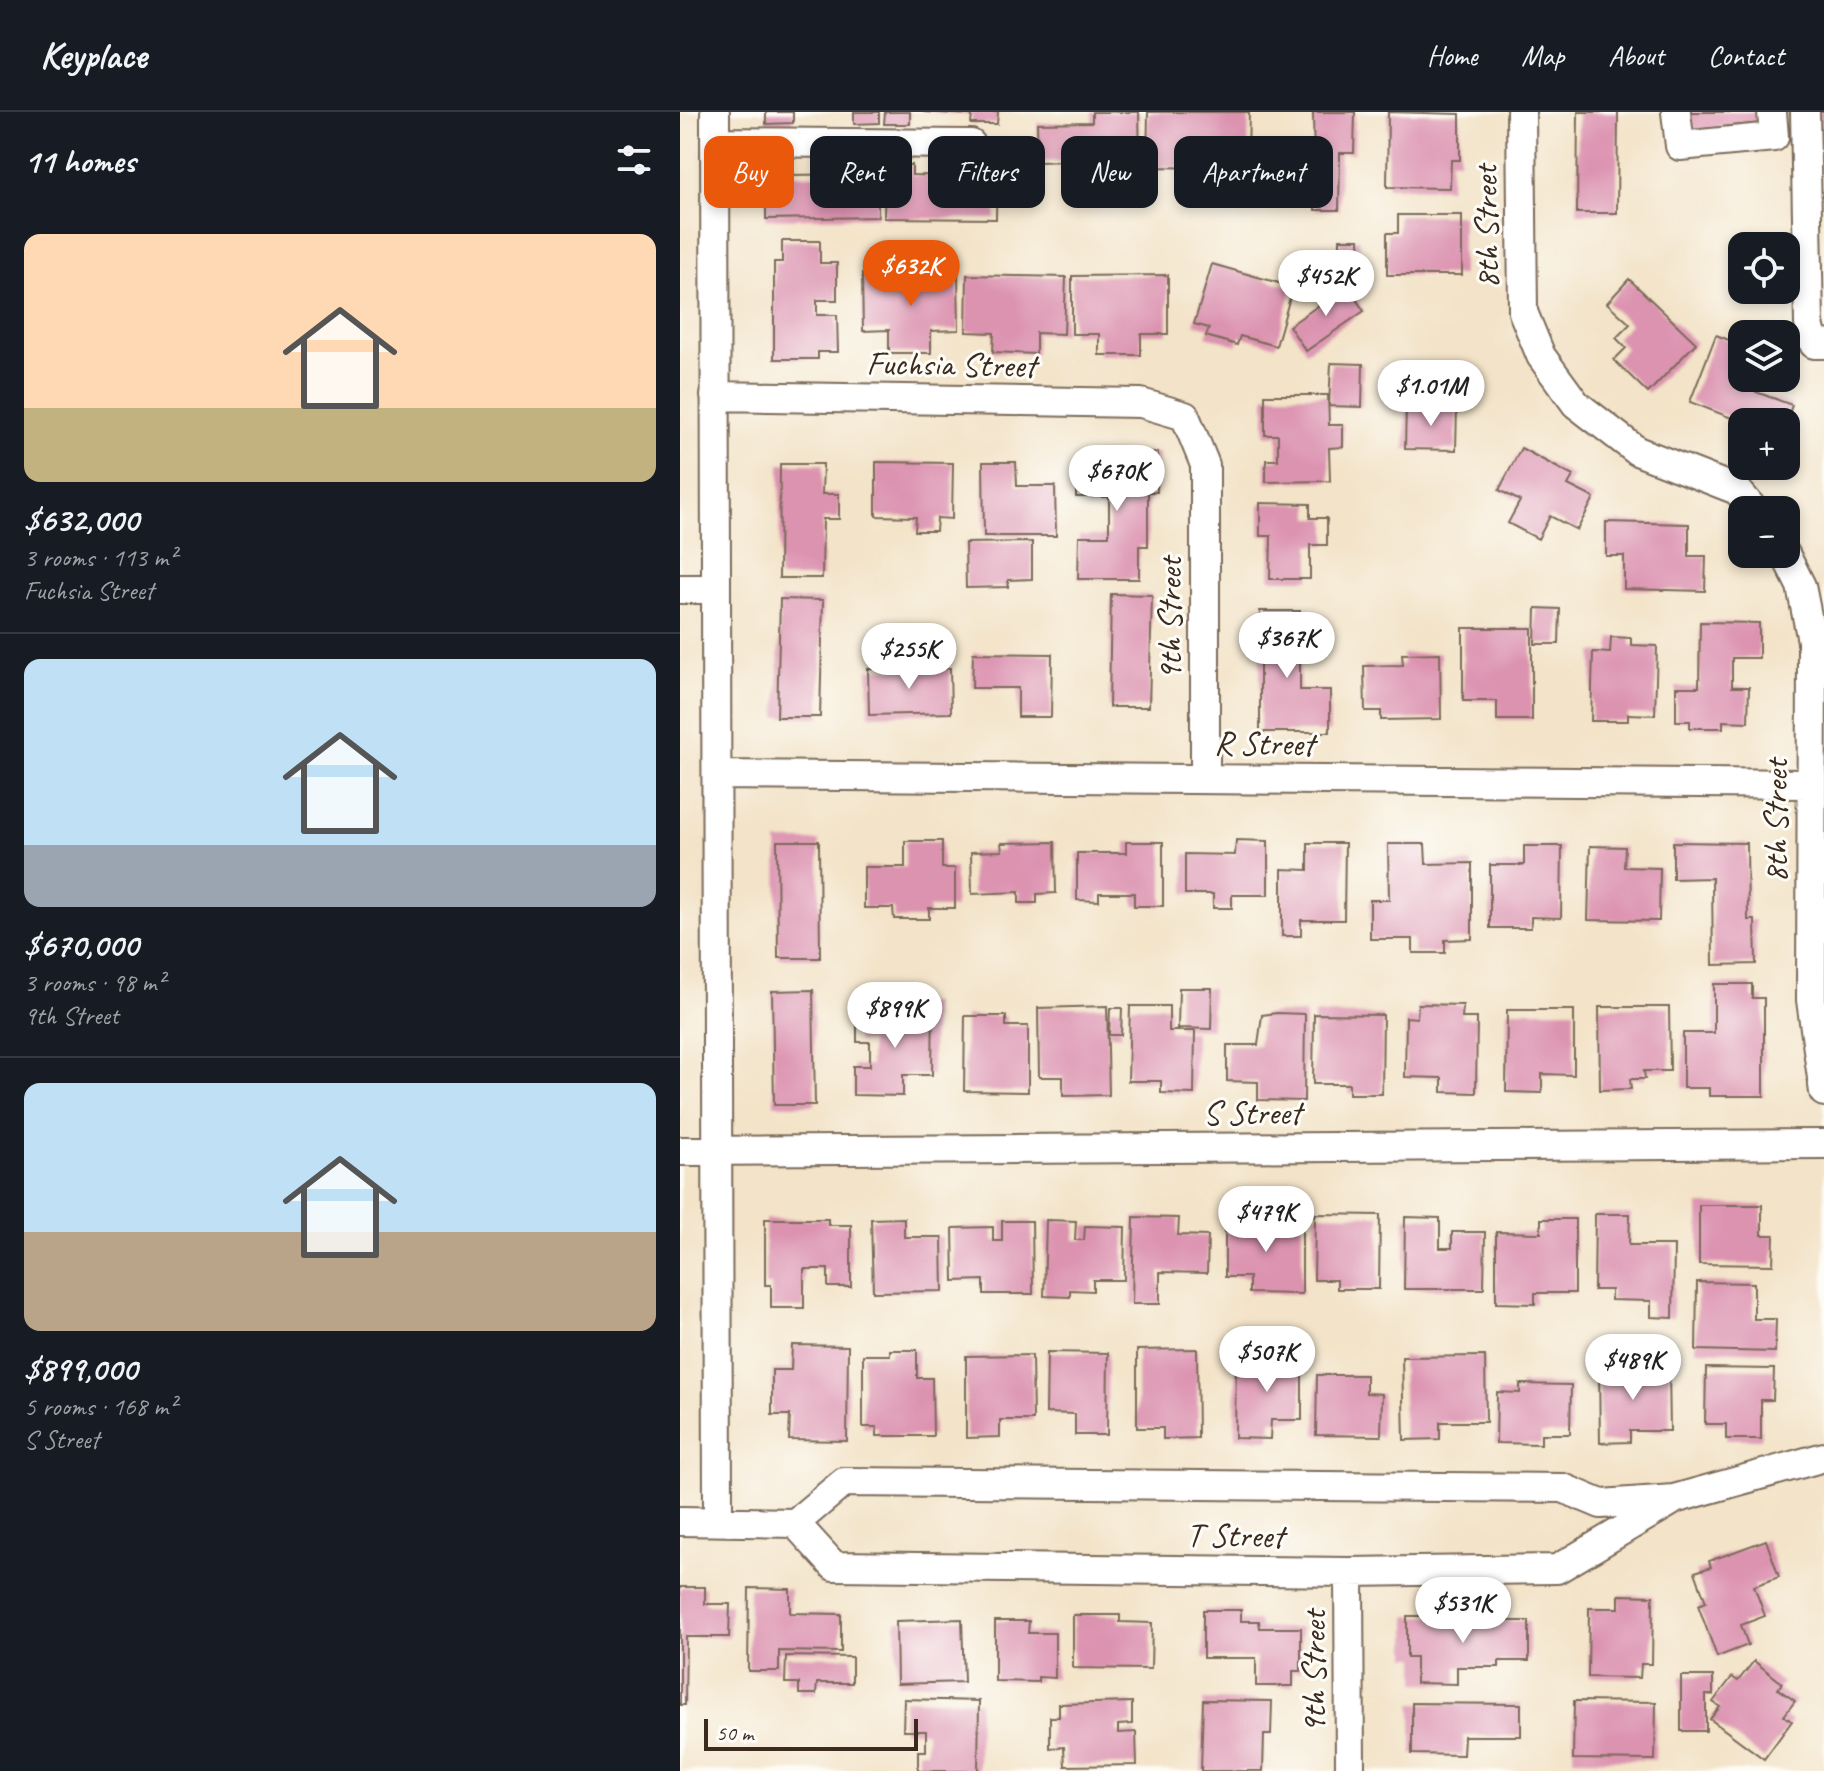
<!DOCTYPE html>
<meta charset="utf-8">
<style>
:root{--surface:#171b24;--page:#242831;--text:#f1f3f6;--muted:#9ea1a6;--line:#363941;--accent:#ea580c}
body{margin:0;font-family:Caveat,sans-serif;background:var(--page);color:var(--text);height:100vh;display:flex;flex-direction:column;font-size:30px;white-space:nowrap}
*{box-sizing:border-box;margin:0}
p{font-size:26px;color:var(--muted)}
.icon{flex:none;width:44px;height:44px;fill:none;stroke:currentColor;stroke-width:2;stroke-linecap:round;stroke-linejoin:round}
.map{position:relative;flex:1;overflow:hidden}
.panel{display:flex;flex-direction:column;background:var(--surface);width:680px}
.panel>*{flex:none}
.guide{position:absolute;left:24px;top:24px;width:760px;height:72px;display:flex;gap:16px}
.tools{position:absolute;left:1048px;top:120px;display:grid;gap:16px}
.tools a{display:grid;place-items:center;width:72px;height:72px;border-radius:16px;background:var(--surface);box-shadow:0 4px 12px #0003;font-size:40px}
.scale{position:absolute;left:24px;bottom:20px;width:214px;box-sizing:border-box;padding-left:8px;border:4px solid #3b2a1e;border-top:0;font-size:22px;line-height:28px;white-space:nowrap;color:#3b2a1e;-webkit-text-stroke:6px #fdfcf7;paint-order:stroke}
.price{position:absolute;translate:-50% -68px;padding:0 18px;border-radius:28px;background:#fff;color:#222;font-size:26px;line-height:52px;filter:drop-shadow(0 2px 4px #0008)}
.price::after{content:'';position:absolute;left:50%;top:48px;width:24px;height:18px;margin-left:-12px;background:inherit;clip-path:polygon(0 0,100% 0,50% 100%)}
.price.current{background:var(--accent);color:#fff}
ul{padding:0;list-style:none}
li{display:grid;align-content:center;gap:16px;height:424px;padding:0 24px}
li+li{border-top:2px solid var(--line)}
li span{display:grid;place-items:center;height:248px;border-radius:16px;color:#555}
li>.icon{margin-inline-start:auto}
span .icon{width:144px;height:144px;fill:#fffc;stroke-width:1}
li b{font-size:34px}
h2{display:flex;justify-content:space-between;align-items:center;height:96px;padding:0 24px;font-size:34px}
.chip{padding:0 28px;border-radius:16px;background:var(--surface);box-shadow:0 4px 12px #0003;font-size:28px;line-height:72px}
.chip.current{background:var(--accent);color:#fff}
header{display:flex;align-items:center;gap:48px;box-sizing:border-box;height:112px;padding:0 40px;background:var(--surface);border-bottom:2px solid var(--line)}
header strong{font-size:38px}
nav{display:flex;gap:44px;margin-inline-start:auto;font-size:28px}
main{display:flex;flex:1;min-height:0}
.map>svg:first-child{display:block}
</style>
<header>
<strong>Keyplace</strong>
<nav><a>Home</a><a>Map</a><a>About</a><a>Contact</a></nav>
</header>
<main>
<section class="panel">
<h2>11 homes<svg class="icon" aria-label="filters" viewBox="0 0 24 24"><path d="M4 7h16M4 17h16"/><circle cx="9" cy="7" r="2"/><circle cx="15" cy="17" r="2"/></svg></h2>
<ul>
<li><span style="background:linear-gradient(#ffd9b3 70%,#c2b280 0)"><svg class="icon" aria-label="home" viewBox="0 0 24 24"><path d="M3 11l9-7 9 7M6 9v11h12V9"/></svg></span><div><b>$632,000</b><p>3 rooms · 113 m²</p><p>Fuchsia Street</p></div></li>
<li><span style="background:linear-gradient(#bfe0f5 75%,#9aa5b1 0)"><svg class="icon" aria-label="home" viewBox="0 0 24 24"><path d="M3 11l9-7 9 7M6 9v11h12V9"/></svg></span><div><b>$670,000</b><p>3 rooms · 98 m²</p><p>9th Street</p></div></li>
<li><span style="background:linear-gradient(#bfe0f5 60%,#b9a48a 0)"><svg class="icon" aria-label="home" viewBox="0 0 24 24"><path d="M3 11l9-7 9 7M6 9v11h12V9"/></svg></span><div><b>$899,000</b><p>5 rooms · 168 m²</p><p>S Street</p></div></li>
</ul>
</section>
<div class="map">
<svg width="1144" height="1659" viewBox="0 0 1144 1659">
<rect width="100%" height="100%" fill="#fdfcf7"/>
<filter id="ink" filterUnits="userSpaceOnUse"><feTurbulence type="fractalNoise" baseFrequency=".0125" numOctaves="2"/><feDisplacementMap in="SourceGraphic" scale="16" xChannelSelector="R" yChannelSelector="G"/><feConvolveMatrix kernelMatrix="1 2 1 2 8 2 1 2 1" color-interpolation-filters="sRGB"/></filter>
<filter id="wash" filterUnits="userSpaceOnUse"><feTurbulence type="fractalNoise" baseFrequency=".006" numOctaves="4" result="noise"/><feDisplacementMap in="SourceGraphic" scale="32" xChannelSelector="R" yChannelSelector="G"/><feGaussianBlur stdDeviation="1.8" result="paint"/><feColorMatrix in="noise" values="0 0 0 0 0 0 0 0 0 0 0 0 0 0 0 0 0 1.4 0 .05"/><feComposite in="paint" operator="in"/></filter>
<g filter="url(#wash)">
<rect width="100%" height="100%" fill="#f3e3c8"/>
<g id="blocks">
<path fill="#dc93b0" d="M 86,0 L 113,0 L 113,11 L 86,12 Z
M 174,0 L 199,0 L 199,11 L 174,12 Z
M 205,0 L 230,0 L 230,12 L 204,12 Z
M 243,0 L 318,0 L 317,12 L 291,12 L 292,3 Z
M 412,0 L 459,0 L 460,47 L 443,47 L 443,65 L 389,66 L 389,49 L 358,50 L 357,11 L 412,10 Z
M 468,0 L 569,0 L 568,45 L 538,44 L 538,56 L 467,55 Z
M 633,0 L 675,0 L 674,41 L 660,41 L 659,98 L 635,98 Z
M 708,0 L 780,2 L 780,48 L 771,48 L 770,76 L 707,75 Z
M 898,0 L 938,0 L 937,101 L 897,101 Z
M 1002,0 L 1081,0 L 1082,11 L 1004,19 Z
M 1133,0 L 1144,0 L 1144,30 L 1133,30 Z
M 86,53 L 113,53 L 113,63 L 173,62 L 173,53 L 198,53 L 198,105 L 86,107 Z
M 205,53 L 232,53 L 232,63 L 290,64 L 291,54 L 317,54 L 316,107 L 204,106 Z
M 718,103 L 782,103 L 782,163 L 707,163 L 707,121 L 718,121 Z
M 660,127 L 679,127 L 680,152 L 660,152 Z
M 102,129 L 140,129 L 140,151 L 157,151 L 157,188 L 137,188 L 137,203 L 157,203 L 158,240 L 138,240 L 138,247 L 94,247 L 94,150 L 102,150 Z
M 532,152 L 613,175 L 596,234 L 560,224 L 557,233 L 526,224 L 529,216 L 514,212 Z
M 278,161 L 279,218 L 251,219 L 251,241 L 209,241 L 209,218 L 183,219 L 182,162 Z
M 287,163 L 386,165 L 384,222 L 356,221 L 356,242 L 313,240 L 314,221 L 286,220 Z
M 488,163 L 488,222 L 461,222 L 461,243 L 419,243 L 419,222 L 392,222 L 392,164 Z
M 949,167 L 1016,231 L 968,281 L 934,248 L 946,236 L 936,226 L 950,212 L 927,191 Z
M 667,174 L 684,199 L 626,239 L 609,214 Z
M 1036,223 L 1062,233 L 1062,266 L 1082,266 L 1076,280 L 1112,293 L 1106,310 L 1062,310 L 1010,290 Z
M 651,251 L 683,252 L 682,295 L 649,294 Z
M 585,283 L 648,283 L 649,313 L 663,313 L 663,335 L 649,336 L 650,369 L 586,370 L 586,348 L 598,348 L 598,323 L 585,323 Z
M 726,293 L 777,294 L 776,338 L 725,337 Z
M 841,336 L 893,364 L 888,373 L 914,386 L 897,418 L 870,404 L 858,427 L 828,411 L 840,389 L 819,378 Z
M 414,341 L 478,341 L 477,380 L 468,380 L 468,434 L 459,434 L 459,467 L 398,467 L 399,424 L 429,424 L 429,385 L 396,385 L 396,351 L 414,351 Z
M 196,350 L 273,351 L 272,407 L 257,406 L 256,419 L 235,419 L 236,405 L 196,404 Z
M 303,350 L 336,350 L 337,374 L 375,374 L 376,424 L 304,424 Z
M 100,352 L 143,352 L 142,382 L 159,382 L 159,407 L 143,407 L 142,466 L 99,466 Z
M 580,391 L 630,392 L 630,406 L 647,406 L 647,433 L 630,433 L 630,467 L 590,467 L 591,424 L 580,424 Z
M 926,410 L 1009,412 L 1009,444 L 1026,444 L 1025,479 L 944,477 L 944,444 L 926,444 Z
M 352,430 L 352,467 L 328,468 L 328,475 L 286,476 L 285,431 Z
M 431,482 L 472,483 L 469,595 L 429,595 Z
M 100,487 L 143,488 L 140,605 L 97,605 Z
M 856,496 L 880,497 L 879,532 L 855,532 Z
M 580,499 L 620,499 L 620,578 L 650,578 L 650,620 L 580,620 Z
M 1020,510 L 1079,511 L 1079,546 L 1052,546 L 1052,575 L 1069,575 L 1068,610 L 1043,609 L 1043,616 L 1010,616 L 1010,609 L 996,609 L 996,575 L 1019,575 Z
M 783,516 L 852,516 L 852,608 L 817,608 L 817,589 L 783,589 Z
M 931,525 L 951,526 L 951,533 L 977,534 L 975,603 L 948,602 L 948,609 L 911,609 L 913,540 L 930,541 Z
M 293,541 L 372,542 L 371,605 L 338,605 L 338,576 L 292,576 Z
M 760,541 L 761,607 L 701,608 L 701,599 L 685,599 L 684,554 L 723,553 L 722,542 Z
M 270,556 L 271,601 L 189,603 L 188,557 Z
M 556,728 L 588,729 L 588,783 L 552,783 L 552,796 L 533,796 L 533,782 L 505,782 L 505,742 L 555,743 Z
M 97,729 L 139,729 L 140,846 L 98,846 Z
M 225,729 L 262,729 L 262,756 L 275,756 L 275,796 L 249,796 L 249,807 L 214,807 L 213,796 L 184,796 L 184,755 L 225,755 Z
M 375,730 L 376,781 L 357,782 L 357,791 L 339,791 L 339,780 L 292,782 L 291,740 L 322,739 L 321,731 Z
M 446,730 L 483,730 L 483,794 L 454,794 L 454,781 L 419,781 L 419,789 L 397,788 L 397,741 L 446,741 Z
M 993,730 L 1067,731 L 1068,808 L 1075,808 L 1076,852 L 1033,853 L 1032,766 L 993,767 Z
M 628,731 L 665,731 L 664,808 L 621,808 L 621,824 L 602,824 L 602,757 L 628,758 Z
M 708,732 L 745,732 L 746,752 L 792,751 L 792,827 L 765,828 L 765,841 L 733,841 L 733,827 L 690,827 L 690,788 L 709,788 Z
M 844,734 L 882,734 L 881,806 L 851,805 L 851,816 L 810,816 L 810,753 L 844,753 Z
M 910,734 L 945,735 L 944,755 L 980,756 L 979,809 L 908,808 Z
M 1034,872 L 1072,872 L 1072,886 L 1084,886 L 1084,984 L 1029,984 L 1029,976 L 1003,976 L 1003,921 L 1034,921 Z
M 499,876 L 532,876 L 531,917 L 498,916 Z
M 133,878 L 135,993 L 94,993 L 92,879 Z
M 222,891 L 253,891 L 252,963 L 223,963 L 223,984 L 173,983 L 173,954 L 190,954 L 190,930 L 177,930 L 177,904 L 222,904 Z
M 738,892 L 783,893 L 782,906 L 797,906 L 796,981 L 762,980 L 762,966 L 725,965 L 726,905 L 737,906 Z
M 427,894 L 429,983 L 383,984 L 383,965 L 359,965 L 358,896 Z
M 450,894 L 489,894 L 489,919 L 515,919 L 514,982 L 481,981 L 481,969 L 448,969 Z
M 919,895 L 989,895 L 990,959 L 964,959 L 965,967 L 950,967 L 951,977 L 920,978 Z
M 430,896 L 442,896 L 441,923 L 429,923 Z
M 827,898 L 894,898 L 894,963 L 862,962 L 862,981 L 826,980 Z
M 597,901 L 625,902 L 624,989 L 578,988 L 578,970 L 547,969 L 547,933 L 578,933 L 582,903 Z
M 634,902 L 703,903 L 702,982 L 669,982 L 669,972 L 633,972 Z
M 285,904 L 326,904 L 326,914 L 348,914 L 348,980 L 284,979 Z
M 1019,1093 L 1082,1093 L 1082,1123 L 1094,1123 L 1093,1153 L 1019,1152 Z
M 635,1102 L 700,1103 L 699,1177 L 657,1177 L 657,1168 L 634,1168 Z
M 915,1102 L 950,1102 L 949,1133 L 994,1133 L 993,1206 L 971,1205 L 971,1189 L 931,1188 L 931,1178 L 914,1178 Z
M 454,1105 L 499,1106 L 498,1123 L 528,1124 L 527,1161 L 480,1160 L 480,1192 L 452,1192 Z
M 725,1105 L 760,1106 L 760,1136 L 772,1136 L 772,1120 L 805,1120 L 804,1177 L 724,1177 Z
M 224,1106 L 224,1125 L 262,1125 L 263,1179 L 193,1180 L 191,1107 Z
M 85,1107 L 148,1107 L 148,1113 L 171,1113 L 171,1175 L 148,1175 L 148,1157 L 124,1157 L 124,1196 L 91,1196 L 91,1173 L 85,1173 Z
M 545,1107 L 622,1107 L 622,1182 L 569,1181 L 569,1165 L 545,1165 Z
M 861,1107 L 895,1107 L 895,1181 L 855,1181 L 855,1192 L 816,1191 L 816,1120 L 861,1121 Z
M 366,1108 L 396,1109 L 395,1128 L 404,1128 L 405,1114 L 445,1115 L 444,1168 L 413,1168 L 413,1179 L 390,1178 L 390,1185 L 364,1184 Z
M 322,1109 L 352,1109 L 353,1182 L 304,1182 L 304,1168 L 274,1169 L 273,1116 L 313,1115 L 313,1129 L 322,1129 Z
M 1017,1170 L 1074,1171 L 1074,1207 L 1096,1207 L 1095,1240 L 1016,1238 Z
M 112,1233 L 168,1234 L 167,1329 L 109,1328 L 110,1303 L 92,1303 L 92,1258 L 111,1258 Z
M 517,1237 L 518,1326 L 483,1327 L 483,1316 L 457,1316 L 457,1238 Z
M 210,1238 L 237,1238 L 237,1266 L 252,1266 L 253,1324 L 197,1324 L 197,1315 L 183,1315 L 183,1243 L 210,1243 Z
M 367,1240 L 428,1241 L 427,1323 L 395,1323 L 395,1302 L 366,1301 Z
M 352,1243 L 353,1308 L 320,1308 L 320,1325 L 286,1326 L 286,1244 Z
M 556,1244 L 622,1245 L 622,1308 L 591,1308 L 590,1327 L 555,1326 Z
M 805,1244 L 806,1310 L 760,1310 L 760,1327 L 724,1328 L 722,1245 Z
M 989,1256 L 990,1319 L 950,1319 L 950,1330 L 920,1331 L 919,1257 Z
M 1026,1256 L 1094,1257 L 1093,1288 L 1081,1288 L 1081,1327 L 1046,1327 L 1046,1312 L 1025,1312 Z
M 637,1263 L 686,1263 L 686,1281 L 702,1282 L 701,1324 L 636,1323 Z
M 840,1272 L 891,1273 L 890,1322 L 861,1322 L 861,1332 L 816,1331 L 817,1280 L 840,1281 Z
M 1086,1428 L 1099,1465 L 1074,1474 L 1085,1504 L 1061,1513 L 1068,1533 L 1037,1545 L 1018,1493 L 1026,1490 L 1015,1460 L 1031,1455 L 1029,1449 Z
M 0,1475 L 25,1475 L 25,1492 L 50,1492 L 49,1525 L 6,1525 L 5,1593 L 0,1593 Z
M 69,1476 L 110,1477 L 110,1501 L 161,1502 L 161,1540 L 99,1539 L 99,1559 L 68,1559 Z
M 939,1483 L 973,1484 L 972,1552 L 961,1552 L 960,1566 L 908,1565 L 909,1496 L 939,1496 Z
M 523,1498 L 561,1498 L 561,1509 L 579,1509 L 580,1516 L 621,1516 L 621,1559 L 613,1559 L 613,1574 L 576,1574 L 576,1546 L 523,1546 Z
M 393,1503 L 440,1503 L 440,1510 L 472,1511 L 471,1557 L 393,1556 Z
M 727,1504 L 817,1504 L 817,1509 L 849,1509 L 849,1549 L 819,1549 L 819,1555 L 777,1555 L 777,1572 L 736,1571 L 736,1545 L 727,1545 Z
M 282,1507 L 284,1570 L 217,1572 L 216,1509 Z
M 315,1509 L 349,1509 L 348,1521 L 375,1521 L 375,1566 L 358,1565 L 358,1570 L 315,1569 Z
M 106,1544 L 172,1545 L 172,1571 L 137,1571 L 136,1582 L 119,1582 L 119,1571 L 105,1571 Z
M 1074,1549 L 1102,1571 L 1098,1577 L 1115,1589 L 1104,1604 L 1112,1609 L 1084,1647 L 1030,1607 L 1040,1595 L 1033,1590 L 1052,1565 L 1058,1569 Z
M 1001,1564 L 1033,1564 L 1033,1583 L 1026,1583 L 1026,1619 L 1001,1619 Z
M 224,1587 L 299,1589 L 298,1659 L 238,1659 L 238,1639 L 246,1639 L 246,1619 L 223,1619 Z
M 523,1588 L 592,1589 L 591,1623 L 584,1623 L 583,1659 L 521,1659 Z
M 894,1589 L 976,1590 L 975,1648 L 893,1647 Z
M 452,1590 L 452,1612 L 438,1613 L 438,1621 L 456,1620 L 457,1653 L 385,1654 L 384,1635 L 370,1636 L 370,1605 L 379,1605 L 379,1592 Z
M 732,1591 L 841,1592 L 841,1624 L 784,1624 L 783,1643 L 732,1642 Z"/>
</g>
</g>
<g filter="url(#ink)">
<use href="#blocks" fill-opacity="0" stroke="#7b6b5a" stroke-width="2"/>
<g fill="none" stroke-linecap="round" stroke-linejoin="round">
<defs>
<path id="minor" d="M 35,0 L 38,1409
M 841,0 L 843,200 L 861,244 L 896,292 L 957,339 L 1057,378 L 1074,398
M 996,0 L 1000,34 L 1094,25 L 1092,0
M 1125,0 L 1129,212 L 1134,232 L 1144,232
M 35,30 L 291,32
M 35,284 L 461,291 L 505,304 L 525,353 L 525,666
M 1105,442 L 1121,474 L 1132,529 L 1131,888 L 1144,980
M 0,477 L 34,477
M 38,663 L 1130,672
M 0,1039 L 1144,1032
M 0,1409 L 115,1411 L 164,1370 L 883,1376 L 921,1392 L 994,1387 L 1144,1345
M 115,1411 L 154,1454 L 669,1460 L 877,1457 L 990,1390
M 669,1460 L 670,1659"/>
</defs>
<use href="#minor" stroke="#7b6b5a" stroke-width="32"/>
<use href="#minor" stroke="#fff" stroke-width="28"/>
</g>
</g>
<g text-anchor="middle" dominant-baseline="central" stroke-width="6" stroke-linejoin="round" paint-order="stroke">
<g font-size="34" fill="#3b2a1e" stroke="#fdfcf7">
<text transform="translate(806 115) rotate(-91)">8th Street</text>
<text transform="translate(271 252) rotate(1)">Fuchsia Street</text>
<text transform="translate(489 507) rotate(-90)">9th Street</text>
<text transform="translate(584 631) rotate(1)">R Street</text>
<text transform="translate(1095 709) rotate(-90)">8th Street</text>
<text x="572" y="1000">S Street</text>
<text transform="translate(555 1423) rotate(1)">T Street</text>
<text transform="translate(633 1560) rotate(-90)">9th Street</text>
</g>
</g>
</svg>
<div class="tools">
<a><svg class="icon" aria-label="locate" viewBox="0 0 24 24"><circle cx="12" cy="12" r="6"/><path d="M12 2v4M12 18v4M2 12h4M18 12h4"/></svg></a>
<a><svg class="icon" aria-label="layers" viewBox="0 0 24 24"><path d="M12 4l9 5-9 5-9-5zM3 14l9 5 9-5"/></svg></a>
<a>+</a>
<a>−</a>
</div>
<div class="scale">50 m</div>
<b class="price current" style="left:231px;top:196px">$632K</b>
<b class="price" style="left:646px;top:206px">$452K</b>
<b class="price" style="left:751px;top:316px">$1.01M</b>
<b class="price" style="left:437px;top:401px">$670K</b>
<b class="price" style="left:607px;top:568px">$367K</b>
<b class="price" style="left:229px;top:579px">$255K</b>
<b class="price" style="left:215px;top:938px">$899K</b>
<b class="price" style="left:586px;top:1142px">$479K</b>
<b class="price" style="left:587px;top:1282px">$507K</b>
<b class="price" style="left:953px;top:1290px">$489K</b>
<b class="price" style="left:783px;top:1533px">$531K</b>
<div class="guide">
<a class="chip current">Buy</a>
<a class="chip">Rent</a>
<a class="chip">Filters</a>
<a class="chip">New</a>
<a class="chip">Apartment</a>
</div>
</div>
</main>
